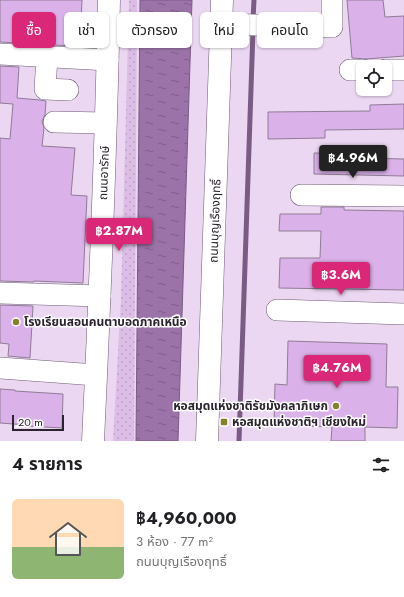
<!DOCTYPE html>
<html lang="th">
<meta charset="utf-8">
<style>
:root{--surface:#fff;--page:#f6f6f6;--text:#202124;--muted:#757577;--line:#e0e0e0;--accent:#db2777}
body{margin:0;font-family:Jost,"Noto Sans Thai",sans-serif;background:var(--page);color:var(--text);height:100vh;display:flex;flex-direction:column;font-size:15px;white-space:nowrap}
*{box-sizing:border-box;margin:0}
p{font-size:13px;color:var(--muted)}
.icon{flex:none;width:22px;height:22px;fill:none;stroke:currentColor;stroke-width:2;stroke-linecap:round;stroke-linejoin:round}
.map{position:relative;height:441px;overflow:hidden}
.drawer{display:flex;flex-direction:column;background:var(--surface);flex:1}
.drawer>*{flex:none}
.guide{position:absolute;left:12px;top:12px;width:380px;height:36px;display:flex;gap:8px}
.controls{position:absolute;left:356px;top:60px;display:grid;gap:8px}
.controls a{display:grid;place-items:center;width:36px;height:36px;border-radius:6px;background:var(--surface);box-shadow:0 1px 3px #0004;font-size:20px}
.scale{position:absolute;left:12px;bottom:10px;width:52px;box-sizing:border-box;padding-left:4px;border:2px solid #2b232d;border-top:0;font-size:11px;line-height:14px;white-space:nowrap;color:#2b232d;-webkit-text-stroke:3px #fff;paint-order:stroke}
.price{position:absolute;translate:-50% -34px;padding:0 9px;border-radius:4px;background:var(--accent);color:#fff;font-size:13px;line-height:26px;filter:drop-shadow(0 1px 2px #0008)}
.price::after{content:'';position:absolute;left:50%;top:24px;width:12px;height:9px;margin-left:-6px;background:inherit;clip-path:polygon(0 0,100% 0,50% 100%)}
.price.on{background:#222;color:#fff}
ul{padding:0;list-style:none}
li{display:flex;align-items:center;gap:12px;height:100px;padding:0 12px}
li+li{border-top:1px solid var(--line)}
li span{display:grid;place-items:center;flex:none;width:112px;height:80px;border-radius:6px;color:#555}
li>.icon{margin-inline-start:auto}
span .icon{width:48px;height:48px;fill:#fffc;stroke-width:1}
li b{font-size:17px}
h2{display:flex;justify-content:space-between;align-items:center;height:48px;padding:0 12px;font-size:17px}
.tag{padding:0 14px;border-radius:6px;background:var(--surface);box-shadow:0 1px 3px #0004;font-size:14px;line-height:36px}
.tag.on{background:var(--accent);color:#fff}
.map>svg:first-child{display:block}
</style>
<div class="map">
<svg width="404" height="441" viewBox="0 0 404 441">
<defs>
<pattern id="grass-dots" width="8" height="8" patternUnits="userSpaceOnUse"><rect width="8" height="8" fill="#dbbde5"/><path d="M2 2h.1M6 6h.1" fill="none" stroke="#bca2c5" stroke-width="1.8" stroke-linecap="round"/></pattern>
<pattern id="water-ripples" width="26" height="14" patternUnits="userSpaceOnUse"><rect width="26" height="14" fill="#9b73a8"/><path d="M2 4q2-2 4 0t4 0M15 11q2-2 4 0t4 0" fill="none" stroke="#7f5e89"/></pattern>
</defs>
<rect width="100%" height="100%" fill="#ebd7f1"/>
<path fill="url(#grass-dots)" d="M 129,0 L 137,0 L 134,441 L 113,441 L 121,300 Z"/>
<path fill="url(#water-ripples)" stroke="#795b83" d="M 140,0 L 192,0 L 178,441 L 136,441 Z"/>
<g fill="none" stroke-linecap="round" stroke-linejoin="round">
<path stroke="#795b83" stroke-width="5" d="M 253,20 L 254,0
M 239,441 L 253,30"/>
</g>
<path fill="#dbb1e9" stroke="#8e7c94" d="M 0,0 L 82,0 L 81,24 L 92,25 L 91,47 L 0,42 Z
M 347,0 L 383,0 L 385,17 L 404,16 L 404,56 L 366,59 L 352,58 Z
M 0,66 L 19,67 L 17,98 L 40,100 L 46,101 L 45,115 L 42,121 L 44,128 L 42,146 L 75,148 L 71,195 L 87,196 L 83,283 L 34,281 L 34,282 L 0,281 L 0,138 L 10,139 L 13,104 L 0,103 Z
M 404,104 L 404,129 L 325,130 L 325,138 L 268,139 L 268,112 L 370,111 L 370,105 Z
M 314,153 L 360,154 L 360,158 L 404,159 L 404,176 L 314,174 Z
M 321,207 L 344,207 L 344,210 L 404,211 L 404,290 L 279,288 L 280,258 L 320,258 L 321,231 L 279,231 L 280,214 L 321,214 Z
M 0,305 L 33,306 L 30,358 L 8,356 L 9,344 L 0,343 Z
M 288,341 L 387,344 L 386,387 L 398,387 L 397,428 L 365,427 L 365,441 L 331,441 L 332,427 L 274,425 L 275,384 L 287,385 Z
M 0,389 L 15,390 L 15,391 L 63,394 L 62,428 L 27,426 L 27,425 L 0,423 Z"/>
<g fill="none" stroke-linecap="round" stroke-linejoin="round">
<defs>
<path id="minor" d="M 221,24 L 332,27 L 332,0
M 0,54 L 108,60
M 47,57 L 45,89 L 68,90
M 350,70 L 363,70
M 385,70 L 404,70
M 54,122 L 106,123
M 301,195 L 404,196
M 0,293 L 100,296
M 277,310 L 404,314
M 0,368 L 96,375"/>
<path id="major" d="M 93,441 C 100,294 106,147 109,0
M 207,441 L 222,0"/>
</defs>
<use href="#minor" stroke="#6e5c73" stroke-width="22"/>
<use href="#major" stroke="#6e5c73" stroke-width="23"/>
<use href="#minor" stroke="#fff" stroke-width="21"/>
<use href="#major" stroke="#fff" stroke-width="22"/>
</g>
<g fill="#838129" stroke="#fff" stroke-width="1.5">
<circle cx="16" cy="322" r="4"/>
<circle cx="336" cy="406" r="4"/>
<rect x="220" y="418" width="8" height="8" rx="2"/>
</g>
<g text-anchor="middle" dominant-baseline="central" stroke-width="3" stroke-linejoin="round" paint-order="stroke">
<g font-size="12" fill="#2b232d" stroke="#fff">
<text transform="translate(104 173) rotate(-88)">ถนนอารักษ์</text>
<text transform="translate(215 221) rotate(-88)">ถนนบุญเรืองฤทธิ์</text>
</g>
<g font-size="12" font-weight="bold" fill="#2b232d" stroke="#fff" text-anchor="start">
<text x="24" y="322">โรงเรียนสอนคนตาบอดภาคเหนือ</text>
<text x="328" y="406" text-anchor="end">หอสมุดแห่งชาติรัชมังคลาภิเษก</text>
<text x="232" y="422">หอสมุดแห่งชาติฯ เชียงใหม่</text>
</g>
</g>
</svg>
<div class="controls">
<a><svg class="icon" aria-label="locate" viewBox="0 0 24 24"><circle cx="12" cy="12" r="6"/><path d="M12 2v4M12 18v4M2 12h4M18 12h4"/></svg></a>
</div>
<div class="scale">20 m</div>
<b class="price on" style="left:353px;top:179px">฿4.96M</b>
<b class="price" style="left:119px;top:252px">฿2.87M</b>
<b class="price" style="left:341px;top:296px">฿3.6M</b>
<b class="price" style="left:337px;top:389px">฿4.76M</b>
<div class="guide">
<a class="tag on">ซื้อ</a>
<a class="tag">เช่า</a>
<a class="tag">ตัวกรอง</a>
<a class="tag">ใหม่</a>
<a class="tag">คอนโด</a>
</div>
</div>
<section class="drawer">
<h2>4 รายการ<svg class="icon" aria-label="filters" viewBox="0 0 24 24"><path d="M4 7h16M4 17h16"/><circle cx="9" cy="7" r="2"/><circle cx="15" cy="17" r="2"/></svg></h2>
<ul>
<li><span style="background:linear-gradient(#ffd9b3 60%,#8fb573 0)"><svg class="icon" aria-label="home" viewBox="0 0 24 24"><path d="M3 11l9-7 9 7M6 9v11h12V9"/></svg></span><div><b>฿4,960,000</b><p>3 ห้อง · 77 m²</p><p>ถนนบุญเรืองฤทธิ์</p></div></li>
</ul>
</section>
